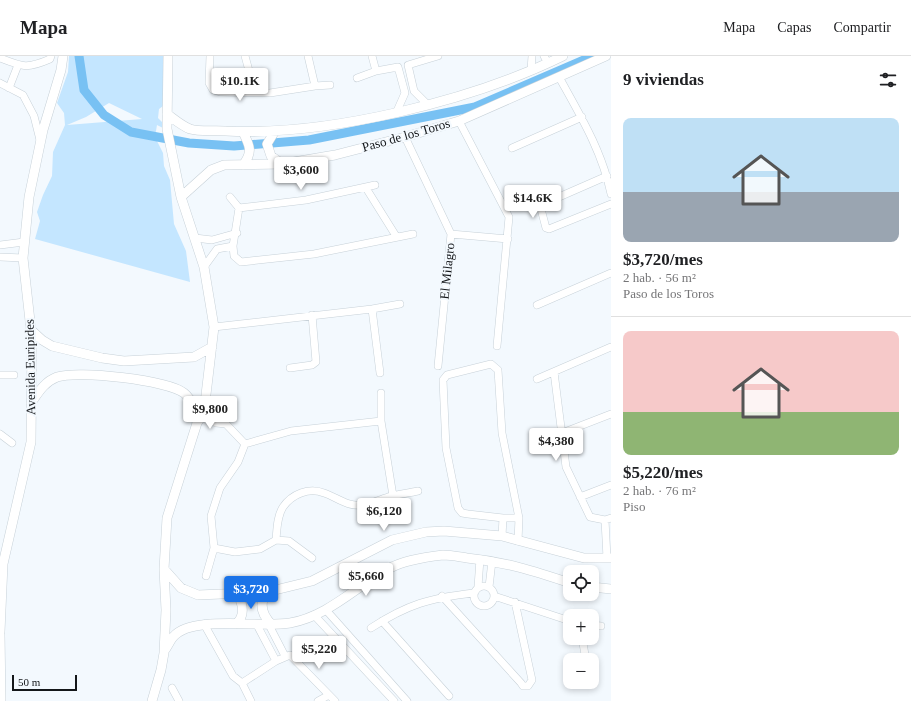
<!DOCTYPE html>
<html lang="es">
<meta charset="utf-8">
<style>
:root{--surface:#fff;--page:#f2f2f2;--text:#202124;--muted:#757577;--line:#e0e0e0;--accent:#1a73e8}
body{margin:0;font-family:Georgia,serif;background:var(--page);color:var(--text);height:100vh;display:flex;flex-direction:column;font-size:15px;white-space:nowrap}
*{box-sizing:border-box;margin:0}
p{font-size:13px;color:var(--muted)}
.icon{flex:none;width:22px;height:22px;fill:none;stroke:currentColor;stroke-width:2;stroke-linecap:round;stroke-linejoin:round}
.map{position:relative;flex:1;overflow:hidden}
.sheet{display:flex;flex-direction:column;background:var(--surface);width:300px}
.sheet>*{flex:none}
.fabs{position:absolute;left:563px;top:509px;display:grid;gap:8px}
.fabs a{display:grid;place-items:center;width:36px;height:36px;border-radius:8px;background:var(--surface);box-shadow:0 2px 6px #0003;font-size:20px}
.scale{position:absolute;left:12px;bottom:10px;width:65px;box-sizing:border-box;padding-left:4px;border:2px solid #14171a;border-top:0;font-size:11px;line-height:14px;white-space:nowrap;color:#14171a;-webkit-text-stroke:3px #f3f9fe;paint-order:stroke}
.price{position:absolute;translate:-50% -34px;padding:0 9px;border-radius:4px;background:#fff;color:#222;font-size:13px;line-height:26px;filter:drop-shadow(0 1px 2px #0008)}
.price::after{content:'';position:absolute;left:50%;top:24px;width:12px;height:9px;margin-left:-6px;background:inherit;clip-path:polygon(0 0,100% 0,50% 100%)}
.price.selected{background:var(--accent);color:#fff}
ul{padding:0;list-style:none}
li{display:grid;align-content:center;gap:8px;height:212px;padding:0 12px}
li+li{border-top:1px solid var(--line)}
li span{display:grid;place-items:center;height:124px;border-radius:8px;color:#555}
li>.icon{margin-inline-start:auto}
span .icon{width:72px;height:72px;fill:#fffc;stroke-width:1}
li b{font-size:17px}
h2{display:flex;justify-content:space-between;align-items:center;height:48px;padding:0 12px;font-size:17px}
header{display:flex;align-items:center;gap:24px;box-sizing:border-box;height:56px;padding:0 20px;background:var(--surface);border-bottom:1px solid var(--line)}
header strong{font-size:19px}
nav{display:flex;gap:22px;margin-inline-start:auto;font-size:14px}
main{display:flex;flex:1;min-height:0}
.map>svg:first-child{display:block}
</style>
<header>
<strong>Mapa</strong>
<nav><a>Mapa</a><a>Capas</a><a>Compartir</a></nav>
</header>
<main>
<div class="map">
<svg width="611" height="645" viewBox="0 0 611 645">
<rect width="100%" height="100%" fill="#f3f9fe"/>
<path fill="#c4e6ff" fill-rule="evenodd" d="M 69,0 L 163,0 L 163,50 L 159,53 L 158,62 L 163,67 L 163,72 L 157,69 L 155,81 L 163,97 L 164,110 L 170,124 L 174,168 L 186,195 L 190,226 L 35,183 L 40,165 L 37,156 L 43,139 L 52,120 L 53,96 L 65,69 L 64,57 L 57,47 L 68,16 ZM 109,47 L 142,63 L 67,69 L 86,61 Z"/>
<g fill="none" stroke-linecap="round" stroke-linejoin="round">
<path stroke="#78c1f3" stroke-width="9" d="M 79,0 L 84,34 L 104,59 L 131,76 L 189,87 L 234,90 L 309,84 L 475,51 L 593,0"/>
<defs>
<path id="minor" d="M 210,0 L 209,27 L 213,34 L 220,36 L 270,37 L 315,30 L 330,29
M 245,0 L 251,22
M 308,0 L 315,30
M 372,0 L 376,15
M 544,0 L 548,7
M 0,2 C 23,11 27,13 50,3 L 51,0
M 531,14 L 532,0
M 559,21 C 580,59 602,95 611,138
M 357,22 L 376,15 L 398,11 L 405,37 L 397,55
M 0,27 L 23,39 L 34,60 L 40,84
M 9,32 L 18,9
M 427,48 L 414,35 L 408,9 L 438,0
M 459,65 L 509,161 L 497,290
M 405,81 L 451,178 L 438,310
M 512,92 L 582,61
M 607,120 L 543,148 L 541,153 L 546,172 L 549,173 L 611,148
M 366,132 L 396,180
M 230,141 L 239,152 L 233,190 L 234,200 L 241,206 L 314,198 L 413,178
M 239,152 L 306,144 L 375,129
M 451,178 L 508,183
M 195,182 L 212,184 L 237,177
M 0,189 L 24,186
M 0,201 L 23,202
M 204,211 L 217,193 L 233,190
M 537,249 L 611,217
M 372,253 L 380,317
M 214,271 L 372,253 L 400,248
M 290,312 L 312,309 L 316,306 L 312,259
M 554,316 L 566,411 L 590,461 L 605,464 L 611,462
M 0,319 L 14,319
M 537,323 L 611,291
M 381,337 L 381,365 L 393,440
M 205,347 L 223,357 L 226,368 L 245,388
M 203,358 L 216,367 L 226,368
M 562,377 L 611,358
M 0,378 L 12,387
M 245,388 L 291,375 L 381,365
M 580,441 L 611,429
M 503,462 L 519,462
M 605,464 L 607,502
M 502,480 L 503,462 L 468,458 L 462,457 L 458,452 L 446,392 L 443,324 L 447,319 L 491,308 L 498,314 L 502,377 L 519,462 L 518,485
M 276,484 C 277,473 277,460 283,451 C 292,438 309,431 324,437 C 336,441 348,451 361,449 C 371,448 381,443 391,440 C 400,438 409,437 418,435
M 214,492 L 235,496 L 260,493 L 276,484 L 289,485 L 312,502
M 206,520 L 214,492 L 211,460 L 220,432 L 238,406 L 245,388
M474 540a10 10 0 1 1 20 0a10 10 0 1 1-20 0Z
M 478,531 L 480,503
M 489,531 L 492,505
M 442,540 L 521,627 L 523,630 L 528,630 L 532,624 L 515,546
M 494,540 L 570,565
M 326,554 L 407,645
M 314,559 L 394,645
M 382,565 L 449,640
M 204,568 L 233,620 L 242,627 L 251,645
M 257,569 L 276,605
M 269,569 L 285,600
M 592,569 L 601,570
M 371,572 C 408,548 430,542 474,537
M 582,582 L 586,604
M 242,627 L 276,605 L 290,599 L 335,645
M 172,632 L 179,645
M 318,645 L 329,639"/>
<path id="tertiary" d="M 167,58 C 174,63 182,70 190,73 C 200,76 216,74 226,75 C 328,80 471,45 563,0
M 275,75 L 267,88 L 271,100 L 282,108
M 243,109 C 253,96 250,90 243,76
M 181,141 L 211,114 L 224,109 L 282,108 L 335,99 L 405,81 L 459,65 L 606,0
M 31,274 L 42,284 L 52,290 L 102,302 L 124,305 L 194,301 L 212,291
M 31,347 C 38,337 44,326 57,321 C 78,314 167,324 184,337 C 193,344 195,356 197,367
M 164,513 L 181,532 L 198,539 L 267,536 L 312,525 L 392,484 L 426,476 L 444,475 L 502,480 L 584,502 L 611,502
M 592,531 L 611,533
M 267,536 C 258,548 262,559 272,569
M 236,568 C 246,559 243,548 237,537
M 0,576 L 3,508 L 31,386 L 32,283 L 23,202 L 29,141 L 43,74 L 61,14 L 63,0
M 0,578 L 1,645
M 164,595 C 168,590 170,584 174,580 C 193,559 261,572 290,567 C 329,560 356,530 390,512 C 405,504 426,501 443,499 C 451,499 460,501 467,502 C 506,506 534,515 570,527
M 152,645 L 161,614 L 164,597 L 166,554 L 164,513 L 167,462 L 197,367 L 203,358 L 205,347 L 214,271 L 204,211 L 181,141 L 167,73 L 168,0"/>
</defs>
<use href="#minor" stroke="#c7d1d8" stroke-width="8"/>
<use href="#tertiary" stroke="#c7d1d8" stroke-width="10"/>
<use href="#minor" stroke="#fff" stroke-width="7"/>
<use href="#tertiary" stroke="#fff" stroke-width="9"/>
</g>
<g text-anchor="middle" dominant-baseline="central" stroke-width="4" stroke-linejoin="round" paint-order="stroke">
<g font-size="13" fill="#14171a" stroke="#f3f9fe">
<text transform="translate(406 79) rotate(-16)">Paso de los Toros</text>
<text transform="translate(447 215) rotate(-84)">El Milagro</text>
<text transform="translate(30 311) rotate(-91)">Avenida Euripides</text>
</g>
</g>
</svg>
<div class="fabs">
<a><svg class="icon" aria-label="locate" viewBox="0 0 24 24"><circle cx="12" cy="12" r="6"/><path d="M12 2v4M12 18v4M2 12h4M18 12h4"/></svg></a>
<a>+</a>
<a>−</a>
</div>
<div class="scale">50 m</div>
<b class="price" style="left:240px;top:46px">$10.1K</b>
<b class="price" style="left:301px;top:135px">$3,600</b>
<b class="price" style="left:533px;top:163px">$14.6K</b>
<b class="price" style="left:210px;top:374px">$9,800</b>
<b class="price" style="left:556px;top:406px">$4,380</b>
<b class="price" style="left:384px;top:476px">$6,120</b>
<b class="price" style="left:366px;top:541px">$5,660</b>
<b class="price selected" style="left:251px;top:554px">$3,720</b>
<b class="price" style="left:319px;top:614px">$5,220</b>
</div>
<section class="sheet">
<h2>9 viviendas<svg class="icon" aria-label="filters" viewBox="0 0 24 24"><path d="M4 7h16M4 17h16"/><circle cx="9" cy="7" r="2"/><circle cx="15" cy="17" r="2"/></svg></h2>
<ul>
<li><span style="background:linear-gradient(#bfe0f5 60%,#9aa5b1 0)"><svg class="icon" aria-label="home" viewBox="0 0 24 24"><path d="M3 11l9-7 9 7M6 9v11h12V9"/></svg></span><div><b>$3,720/mes</b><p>2 hab. · 56 m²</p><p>Paso de los Toros</p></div></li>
<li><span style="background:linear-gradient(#f6c9c9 65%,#8fb573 0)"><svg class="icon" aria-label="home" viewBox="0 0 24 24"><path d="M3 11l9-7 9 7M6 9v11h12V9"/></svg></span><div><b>$5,220/mes</b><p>2 hab. · 76 m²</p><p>Piso</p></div></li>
</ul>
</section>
</main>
